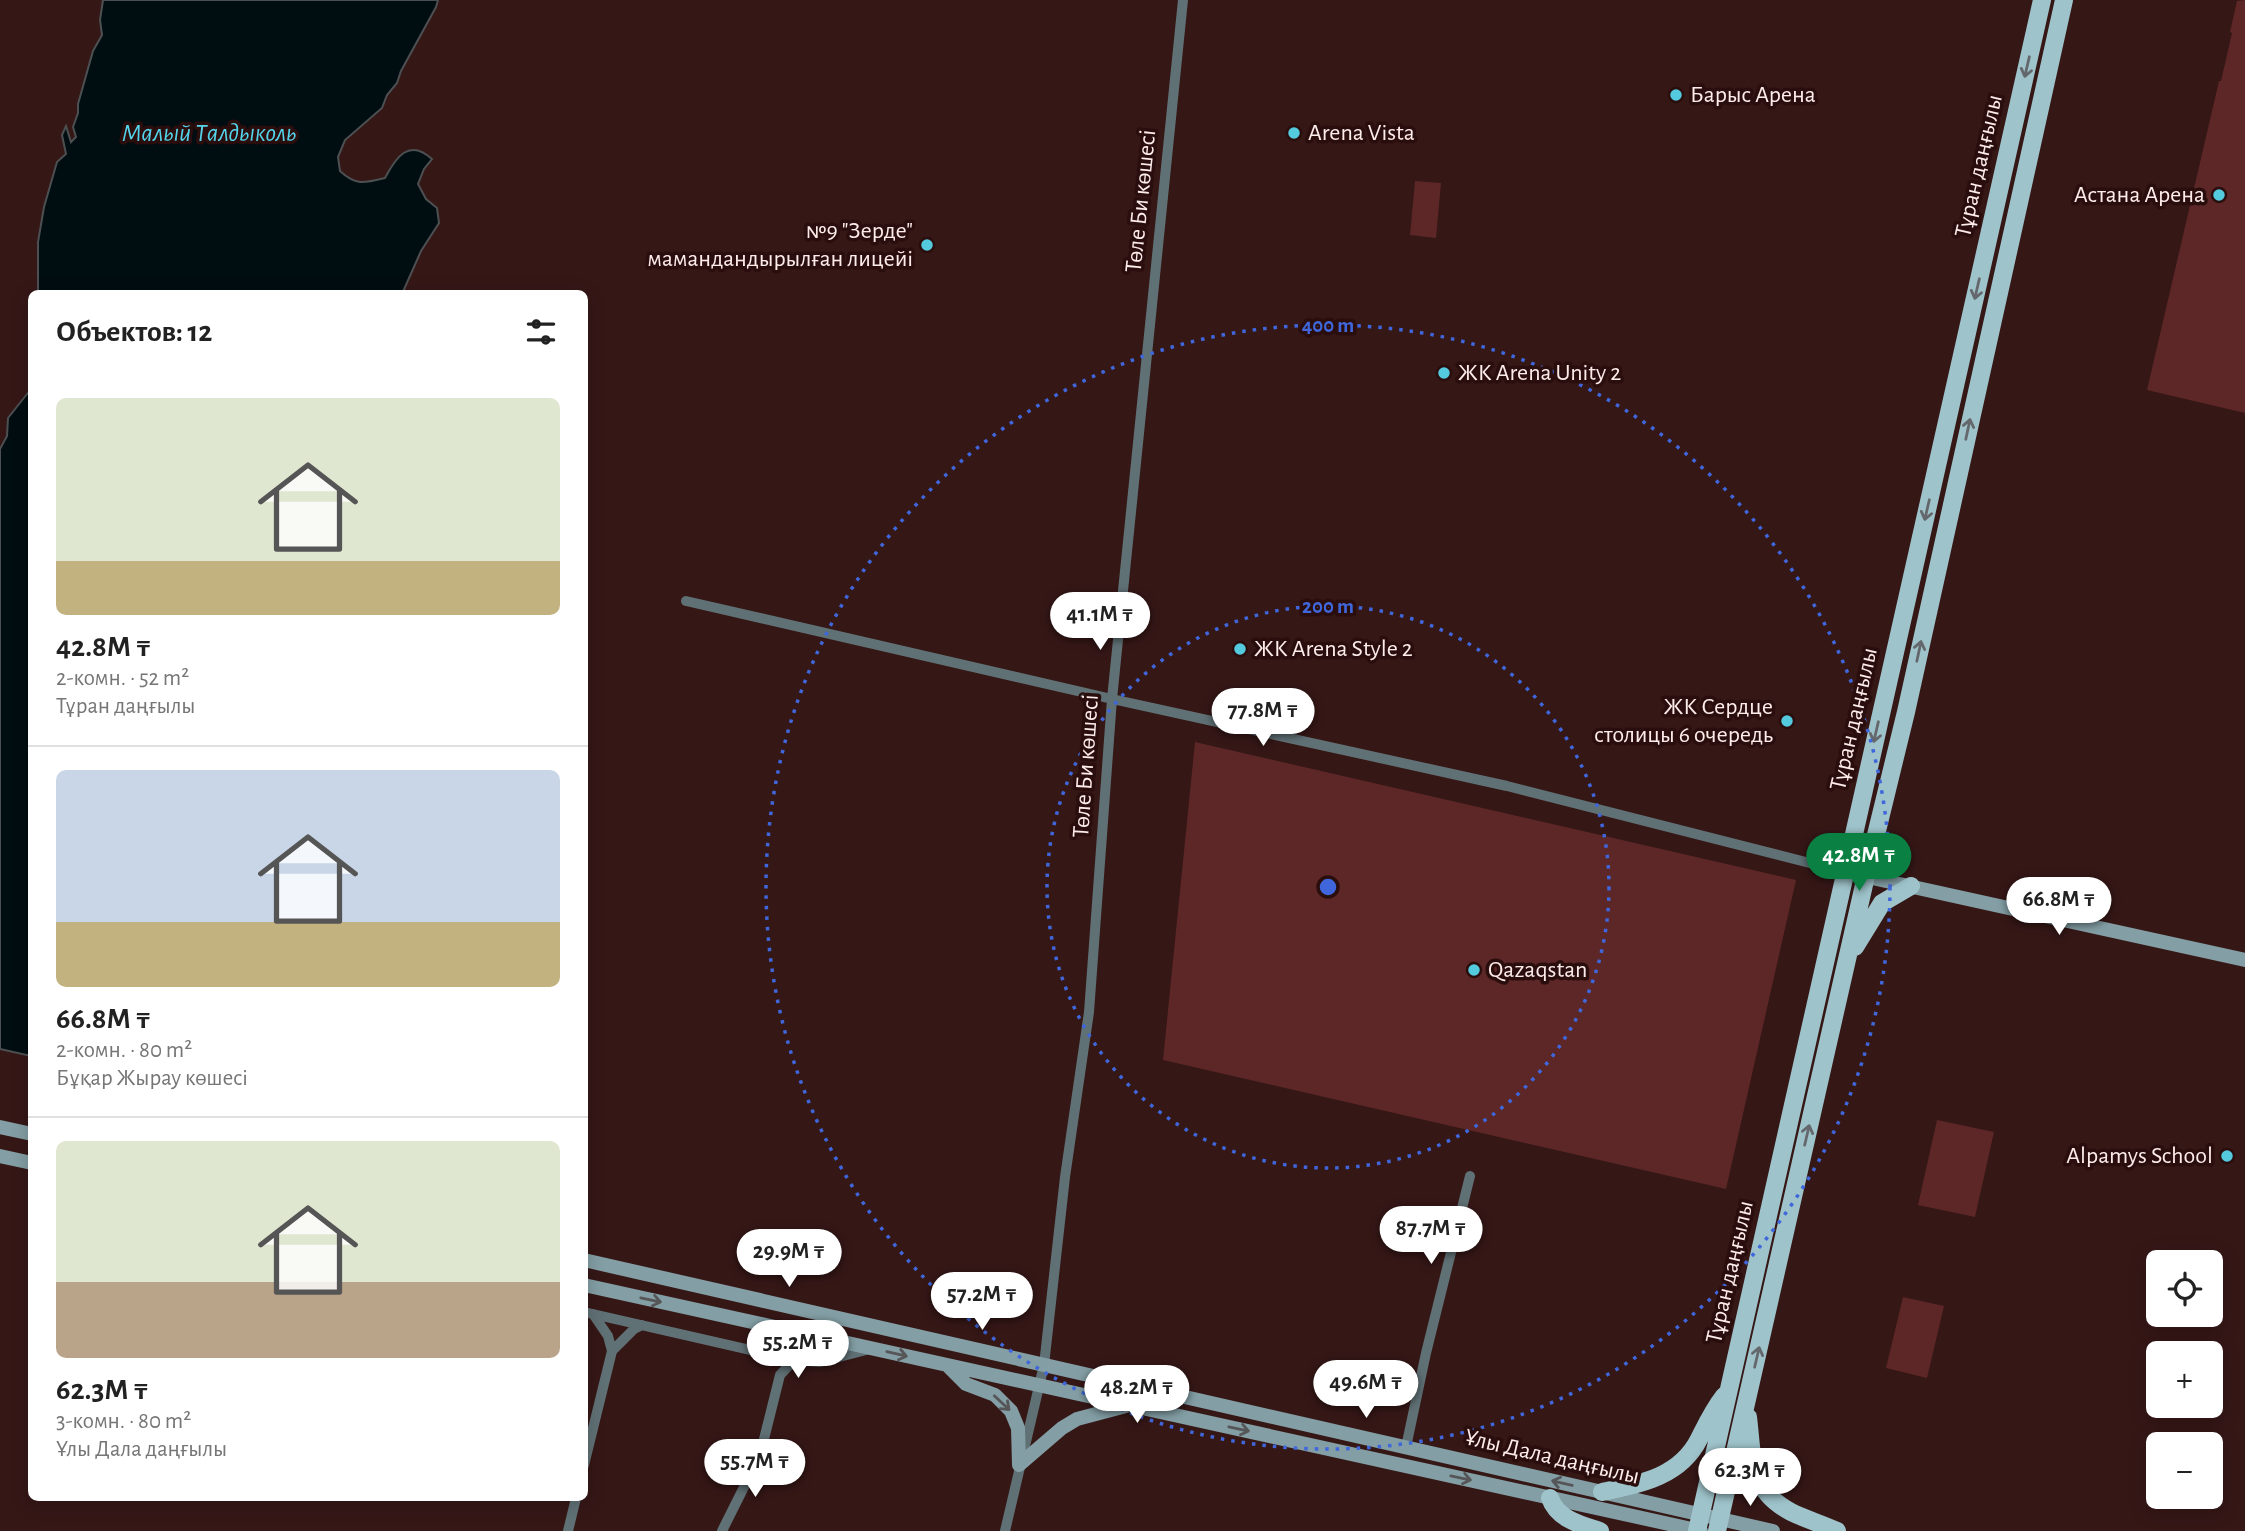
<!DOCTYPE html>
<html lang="ru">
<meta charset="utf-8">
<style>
:root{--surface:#fff;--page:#f6f6f6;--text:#222;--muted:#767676;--line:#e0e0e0;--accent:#0b8043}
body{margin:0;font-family:"Alegreya Sans",sans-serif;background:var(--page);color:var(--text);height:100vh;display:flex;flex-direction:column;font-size:26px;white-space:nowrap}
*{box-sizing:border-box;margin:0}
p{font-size:23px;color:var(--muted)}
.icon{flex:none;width:38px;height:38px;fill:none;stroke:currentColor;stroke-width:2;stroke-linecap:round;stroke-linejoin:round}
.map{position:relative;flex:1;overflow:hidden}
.side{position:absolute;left:28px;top:290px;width:560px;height:1211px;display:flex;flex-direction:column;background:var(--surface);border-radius:10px;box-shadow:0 4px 18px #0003}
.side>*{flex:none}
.fabs{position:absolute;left:2146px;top:1250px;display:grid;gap:14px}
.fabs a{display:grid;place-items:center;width:77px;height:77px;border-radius:10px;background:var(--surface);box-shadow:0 4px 18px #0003;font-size:35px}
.price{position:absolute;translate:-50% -60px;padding:0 16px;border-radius:24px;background:#fff;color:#222;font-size:23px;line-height:46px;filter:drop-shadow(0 2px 4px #0008)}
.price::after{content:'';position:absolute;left:50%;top:42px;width:21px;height:16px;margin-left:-10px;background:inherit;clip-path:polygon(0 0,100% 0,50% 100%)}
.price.selected{background:var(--accent);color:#fff}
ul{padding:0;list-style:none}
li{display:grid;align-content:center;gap:14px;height:371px;padding:0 28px}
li+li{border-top:2px solid var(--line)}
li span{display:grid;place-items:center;height:217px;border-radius:10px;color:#555}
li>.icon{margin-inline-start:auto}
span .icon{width:126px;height:126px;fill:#fffc;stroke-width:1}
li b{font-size:30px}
h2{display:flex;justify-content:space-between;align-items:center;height:84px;padding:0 28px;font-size:30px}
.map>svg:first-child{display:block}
</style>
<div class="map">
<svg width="2245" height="1531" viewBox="0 0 2245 1531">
<rect width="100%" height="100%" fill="#351716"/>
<path fill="#5c2726" d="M 2245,0 L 2245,413 L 2147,390 L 2219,81 L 2221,81 L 2232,33 L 2230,32 L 2237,1 Z
M 1415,181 L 1441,183 L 1436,238 L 1410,235 Z
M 1195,742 L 1796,880 L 1726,1189 L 1163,1060 Z
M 1937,1120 L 1994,1132 L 1975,1217 L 1918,1205 Z
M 1903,1297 L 1944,1306 L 1927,1378 L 1886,1368 Z"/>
<path fill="#000d11" stroke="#4c5052" stroke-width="2" d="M 103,0 L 438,0 L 436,7 L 401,71 L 397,83 L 387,95 L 382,108 L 345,140 L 338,157 L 340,171 C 356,186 365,183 385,178 C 396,157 409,138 432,159 L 424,169 L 418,184 L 426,199 L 437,208 L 439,223 L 421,251 L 402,294 L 38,294 L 38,242 L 44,207 L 57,162 L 66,154 L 62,135 L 66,126 L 71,142 L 76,137 L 73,127 L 78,113 L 78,104 L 93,51 L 102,35 L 100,20 Z
M 31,389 L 31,1056 L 0,1049 L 0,449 L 7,436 L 8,418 Z"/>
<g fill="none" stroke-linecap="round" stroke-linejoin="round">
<path stroke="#607175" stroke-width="10" d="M 686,601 L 1112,699 L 1507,786 L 1845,872
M 584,1312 L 794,1360
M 593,1314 L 608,1336 L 612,1351 L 634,1329 L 642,1325
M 1406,1447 L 1426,1353 L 1470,1176
M 584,1465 L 612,1351
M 568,1531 L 576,1498
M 722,1531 L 760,1455 L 780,1375 L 794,1360 L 820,1362 L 870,1349
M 1005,1531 L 1044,1365 L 1065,1177 L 1089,1012 L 1112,699 L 1183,0"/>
<path stroke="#839fa5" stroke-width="14" d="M 1845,872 L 2245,960
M 0,1127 L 32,1134
M 0,1156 L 32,1163
M 584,1260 L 1773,1531
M 584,1285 L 1701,1531
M 949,1367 L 966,1384 L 995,1395 L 1011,1411 L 1018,1428 L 1019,1465
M 1019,1465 L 1062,1428 L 1077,1419 L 1126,1406"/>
<path stroke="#9ec3ca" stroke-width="18" d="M 1855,947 L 1882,903 L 1911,886
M 1748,1417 C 1753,1458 1749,1490 1791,1512 C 1805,1519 1822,1524 1837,1531
M 1602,1492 C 1640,1484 1680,1477 1699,1439 C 1707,1423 1713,1410 1724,1396
M 1550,1498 C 1557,1519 1581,1525 1600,1531
M 1697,1531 L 2042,0
M 1717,1531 L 1866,876 L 1906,712 L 2064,0"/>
</g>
<defs><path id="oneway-shaft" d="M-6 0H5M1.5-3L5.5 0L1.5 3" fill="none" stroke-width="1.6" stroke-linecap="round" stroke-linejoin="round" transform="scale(1.75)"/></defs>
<g stroke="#64686c">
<use href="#oneway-shaft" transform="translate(2027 67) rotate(103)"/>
<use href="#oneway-shaft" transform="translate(1977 289) rotate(103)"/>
<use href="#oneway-shaft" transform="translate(1968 429) rotate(-78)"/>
<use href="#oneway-shaft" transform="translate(1927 510) rotate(103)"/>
<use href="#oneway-shaft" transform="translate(1919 651) rotate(-78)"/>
<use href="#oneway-shaft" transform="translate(1876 732) rotate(103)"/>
<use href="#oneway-shaft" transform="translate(1807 1135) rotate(-77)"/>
<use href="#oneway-shaft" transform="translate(1757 1357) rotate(-77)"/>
</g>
<g stroke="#565659">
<use href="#oneway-shaft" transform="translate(651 1300) rotate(12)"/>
<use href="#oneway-shaft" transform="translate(897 1354) rotate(13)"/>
<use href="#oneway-shaft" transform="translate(1002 1403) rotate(43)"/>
<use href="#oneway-shaft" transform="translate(1239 1429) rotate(12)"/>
<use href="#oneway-shaft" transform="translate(1461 1478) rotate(12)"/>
<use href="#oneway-shaft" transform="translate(1562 1483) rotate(-167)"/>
</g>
<g fill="none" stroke="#3f66db" stroke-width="3.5" stroke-dasharray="3.5 7">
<circle cx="1328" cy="887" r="281"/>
<circle cx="1328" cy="887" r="562"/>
</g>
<g fill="#54cade" stroke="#2a0e0d" stroke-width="2.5">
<circle cx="1676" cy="95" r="7"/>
<circle cx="1294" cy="133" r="7"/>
<circle cx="2219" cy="195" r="7"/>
<circle cx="927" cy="245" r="7"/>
<circle cx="1444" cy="373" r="7"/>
<circle cx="1240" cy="649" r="7"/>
<circle cx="1787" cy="721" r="7"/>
<circle cx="1474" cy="970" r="7"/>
<circle cx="2227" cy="1156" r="7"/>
</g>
<g text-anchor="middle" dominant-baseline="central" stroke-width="7" stroke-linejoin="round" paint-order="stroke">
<g font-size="24" fill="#fdecea" stroke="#2a0e0d" text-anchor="start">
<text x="1690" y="95">Барыс Арена</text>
<text x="1308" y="133">Arena Vista</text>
<text x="2205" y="195" text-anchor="end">Астана Арена</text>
<text x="913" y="231" text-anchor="end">№9 "Зерде"<tspan x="913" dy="28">мамандандырылған лицейі</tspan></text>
<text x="1458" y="373">ЖК Arena Unity 2</text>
<text x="1254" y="649">ЖК Arena Style 2</text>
<text x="1773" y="707" text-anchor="end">ЖК Сердце<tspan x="1773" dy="28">столицы 6 очередь</tspan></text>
<text x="1488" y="970">Qazaqstan</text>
<text x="2213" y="1156" text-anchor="end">Alpamys School</text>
</g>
<g font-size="24" fill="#fdecea" stroke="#2a0e0d">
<text transform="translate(1979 166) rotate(-77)">Тұран даңғылы</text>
<text transform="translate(1141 201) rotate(-84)">Төле Би көшесі</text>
<text transform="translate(1854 719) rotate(-77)">Тұран даңғылы</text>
<text transform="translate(1086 766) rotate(-86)">Төле Би көшесі</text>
<text transform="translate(1730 1272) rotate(-77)">Тұран даңғылы</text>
<text transform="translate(1552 1457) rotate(13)">Ұлы Дала даңғылы</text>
</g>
<g font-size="26" font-style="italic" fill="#54d4ea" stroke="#2a0e0d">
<text x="209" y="133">Малый Талдыколь</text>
</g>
</g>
<circle cx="1328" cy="887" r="10" fill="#3f66db" stroke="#2a0e0d" stroke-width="3.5"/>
<g font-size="21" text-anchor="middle" font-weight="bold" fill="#3f66db" stroke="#2a0e0d" stroke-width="7" stroke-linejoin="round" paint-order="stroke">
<text x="1328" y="332">400 m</text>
<text x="1328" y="613">200 m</text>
</g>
</svg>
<div class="fabs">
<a><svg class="icon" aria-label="locate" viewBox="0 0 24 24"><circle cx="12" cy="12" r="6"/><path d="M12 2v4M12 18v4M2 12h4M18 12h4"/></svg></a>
<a>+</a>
<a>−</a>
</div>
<b class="price" style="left:1100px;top:652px">41.1M ₸</b>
<b class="price" style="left:1263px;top:748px">77.8M ₸</b>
<b class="price selected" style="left:1859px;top:893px">42.8M ₸</b>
<b class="price" style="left:2059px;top:937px">66.8M ₸</b>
<b class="price" style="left:1431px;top:1266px">87.7M ₸</b>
<b class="price" style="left:789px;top:1289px">29.9M ₸</b>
<b class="price" style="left:982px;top:1332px">57.2M ₸</b>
<b class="price" style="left:798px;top:1380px">55.2M ₸</b>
<b class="price" style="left:1366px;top:1420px">49.6M ₸</b>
<b class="price" style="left:1137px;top:1425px">48.2M ₸</b>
<b class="price" style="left:755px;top:1499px">55.7M ₸</b>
<b class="price" style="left:1750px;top:1508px">62.3M ₸</b>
<section class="side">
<h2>Объектов: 12<svg class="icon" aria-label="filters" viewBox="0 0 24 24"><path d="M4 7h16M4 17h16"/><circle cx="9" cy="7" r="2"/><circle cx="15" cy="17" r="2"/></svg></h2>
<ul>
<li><span style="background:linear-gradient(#dfe7d0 75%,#c2b280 0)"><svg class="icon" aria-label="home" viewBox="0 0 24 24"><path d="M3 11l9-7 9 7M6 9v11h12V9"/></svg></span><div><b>42.8M ₸</b><p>2-комн. · 52 m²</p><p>Тұран даңғылы</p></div></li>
<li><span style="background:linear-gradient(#c9d6e8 70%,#c2b280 0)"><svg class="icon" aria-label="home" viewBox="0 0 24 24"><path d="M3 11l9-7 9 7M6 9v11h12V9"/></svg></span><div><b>66.8M ₸</b><p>2-комн. · 80 m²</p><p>Бұқар Жырау көшесі</p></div></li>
<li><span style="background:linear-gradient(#dfe7d0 65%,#b9a48a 0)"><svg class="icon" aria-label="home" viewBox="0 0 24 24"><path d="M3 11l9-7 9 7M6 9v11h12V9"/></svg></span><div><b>62.3M ₸</b><p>3-комн. · 80 m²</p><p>Ұлы Дала даңғылы</p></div></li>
</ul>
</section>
</div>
